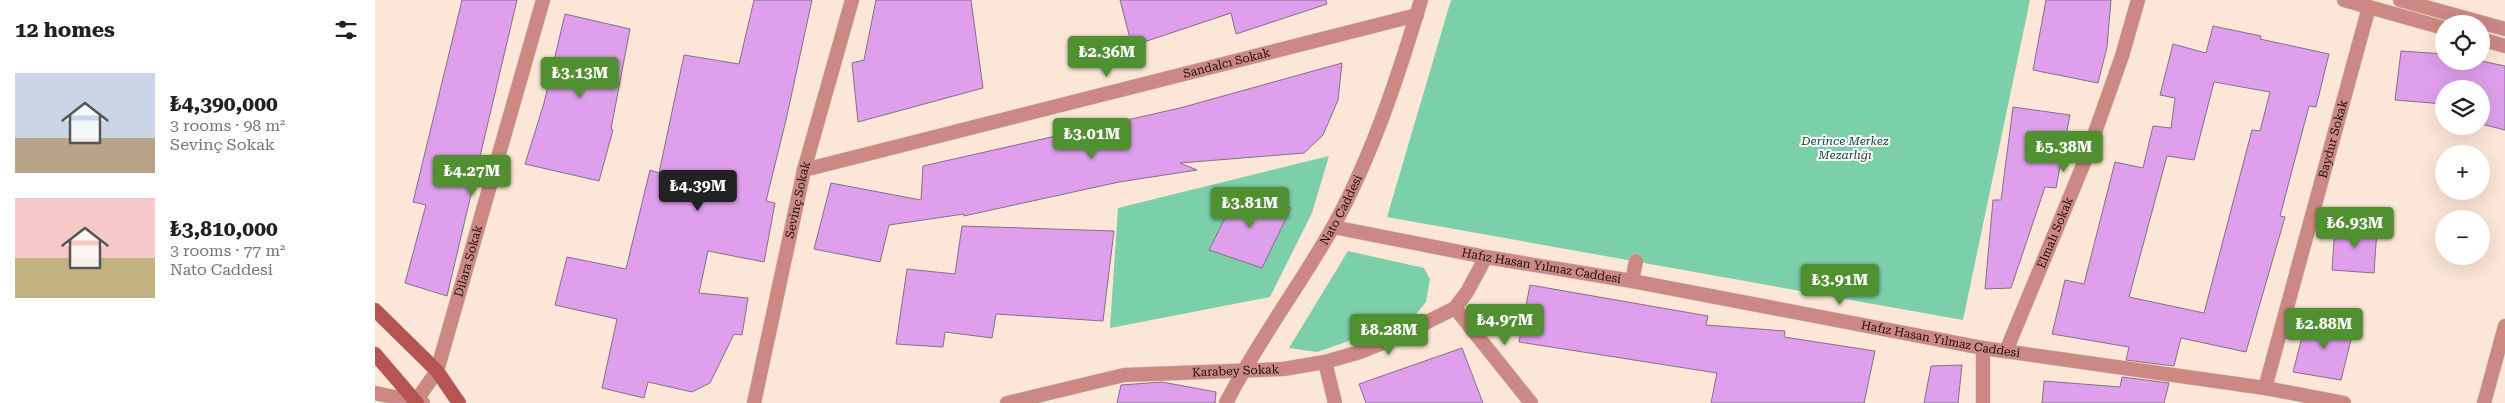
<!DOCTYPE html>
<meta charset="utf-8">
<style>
:root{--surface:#fff;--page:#f6f6f6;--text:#202124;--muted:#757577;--accent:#509031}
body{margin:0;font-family:"Roboto Serif",serif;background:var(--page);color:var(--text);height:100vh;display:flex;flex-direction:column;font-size:19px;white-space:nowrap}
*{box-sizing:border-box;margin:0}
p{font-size:16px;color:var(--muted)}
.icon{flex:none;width:28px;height:28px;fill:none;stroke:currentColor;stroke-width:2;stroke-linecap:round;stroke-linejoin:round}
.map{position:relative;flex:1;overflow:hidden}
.details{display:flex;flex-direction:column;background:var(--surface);width:375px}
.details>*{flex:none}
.buttons{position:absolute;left:2060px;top:15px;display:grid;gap:10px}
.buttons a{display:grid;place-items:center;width:55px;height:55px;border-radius:50%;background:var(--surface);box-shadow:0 5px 20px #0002;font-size:25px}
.price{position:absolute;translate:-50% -42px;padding:0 11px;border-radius:5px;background:var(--accent);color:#fff;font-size:16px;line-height:32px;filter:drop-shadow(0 1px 2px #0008)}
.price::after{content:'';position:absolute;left:50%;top:30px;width:15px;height:11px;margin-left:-8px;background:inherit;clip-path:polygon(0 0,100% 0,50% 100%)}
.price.selected{background:#222;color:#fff}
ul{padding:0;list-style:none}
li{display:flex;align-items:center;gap:15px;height:125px;padding:0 15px}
li span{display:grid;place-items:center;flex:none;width:140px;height:100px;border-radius:0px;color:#555}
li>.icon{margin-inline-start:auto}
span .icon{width:60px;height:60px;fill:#fffc;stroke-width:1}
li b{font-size:21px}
h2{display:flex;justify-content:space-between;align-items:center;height:60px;padding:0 15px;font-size:21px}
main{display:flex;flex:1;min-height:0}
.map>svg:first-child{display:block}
</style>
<main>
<section class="details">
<h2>12 homes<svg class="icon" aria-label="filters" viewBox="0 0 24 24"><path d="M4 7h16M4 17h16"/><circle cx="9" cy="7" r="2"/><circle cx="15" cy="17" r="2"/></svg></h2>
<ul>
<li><span style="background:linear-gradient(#c9d6e8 65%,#b9a48a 0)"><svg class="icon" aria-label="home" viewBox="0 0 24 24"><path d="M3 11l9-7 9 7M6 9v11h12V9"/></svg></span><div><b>₺4,390,000</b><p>3 rooms · 98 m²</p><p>Sevinç Sokak</p></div></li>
<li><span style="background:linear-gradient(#f6c9c9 60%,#c2b280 0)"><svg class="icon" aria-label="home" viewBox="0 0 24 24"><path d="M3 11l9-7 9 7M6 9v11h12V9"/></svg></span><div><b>₺3,810,000</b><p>3 rooms · 77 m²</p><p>Nato Caddesi</p></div></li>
</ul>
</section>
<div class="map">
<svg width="2130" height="403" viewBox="0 0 2130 403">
<rect width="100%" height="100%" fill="#fce6d7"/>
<path fill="#7bcfa9" d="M 1076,0 L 1655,0 L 1588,320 L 1012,217 Z
M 954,156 L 937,213 L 895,297 L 735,328 L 743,208 Z
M 973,251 L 1049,268 L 1055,279 L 1051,302 L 1037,319 L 942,352 L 914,348 Z"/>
<path fill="#df9fec" stroke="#837186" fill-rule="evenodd" d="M 87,0 L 142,0 L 72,296 L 30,283 L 51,205 L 38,202 Z
M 379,0 L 437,0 L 411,120 L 391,201 L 400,203 L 389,262 L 333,251 L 324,293 L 373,298 L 367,335 L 359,334 L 335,383 L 317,392 L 273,382 L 269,398 L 227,388 L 242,319 L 180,305 L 192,257 L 251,269 L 275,170 L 284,173 L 309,55 L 364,64 Z
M 501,0 L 596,0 L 608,88 L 483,122 L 477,63 L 489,60 Z
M 745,0 L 951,0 L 952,4 L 861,34 L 856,13 L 757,46 Z
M 1671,0 L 1736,0 L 1732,47 L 1723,83 L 1658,70 Z
M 190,14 L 255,29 L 236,129 L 238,130 L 224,181 L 150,164 L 169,103 Z
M 1838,26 L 1886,36 L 1885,39 L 1954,54 L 1941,107 L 1934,106 L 1905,216 L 1910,217 L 1871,352 L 1806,338 L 1799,366 L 1751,360 L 1754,347 L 1677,334 L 1690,280 L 1709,284 L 1740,162 L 1768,168 L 1778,126 L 1796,128 L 1800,98 L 1785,95 L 1798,44 L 1831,53 ZM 1839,82 L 1895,92 L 1885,131 L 1877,130 L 1829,313 L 1754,297 L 1792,156 L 1819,160 Z
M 2026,51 L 2069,54 L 2069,61 L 2106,61 L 2130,66 L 2130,130 L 2106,124 L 2106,89 L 2069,89 L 2069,104 L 2020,100 Z
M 967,63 L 963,100 L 948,135 L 929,153 L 805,163 L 822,170 L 744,182 L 589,216 L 589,214 L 514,225 L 505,262 L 439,249 L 456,183 L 546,200 L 548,166 L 805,108 Z
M 1638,107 L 1695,115 L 1681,188 L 1670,187 L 1636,288 L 1610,289 L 1618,200 L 1626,200 Z
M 865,188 L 916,208 L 887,268 L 834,250 Z
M 587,226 L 739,231 L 728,321 L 621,314 L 617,338 L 570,332 L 568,347 L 521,344 L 532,269 L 580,274 Z
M 1960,226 L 2002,229 L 1999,273 L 1957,270 Z
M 1155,285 L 1333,316 L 1331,325 L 1410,331 L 1409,337 L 1500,351 L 1489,403 L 1336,403 L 1342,373 L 1144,342 Z
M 1932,318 L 1979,328 L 1966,380 L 1918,372 Z
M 1087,348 L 1108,403 L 991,403 L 984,384 Z
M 1587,365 L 1583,403 L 1549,403 L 1556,366 Z
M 1747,377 L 1794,383 L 1789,403 L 1667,403 L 1669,381 L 1745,387 Z
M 787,382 L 841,392 L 840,403 L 742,403 L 746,385 Z"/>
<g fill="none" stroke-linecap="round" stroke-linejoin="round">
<defs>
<g id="minor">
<path d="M 1969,0 L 2069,28"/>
<path d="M 2025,0 L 2130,29"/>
<path d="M 2106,39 L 2130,46"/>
<path id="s1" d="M 429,170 L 1042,15"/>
<path id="s2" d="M 958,227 L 1111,257 L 1257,281 L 1608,348 L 1890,388 L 1969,403"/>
<path d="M 1257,281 L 1261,261"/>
<path d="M 1080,308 L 1156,403"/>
<path id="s3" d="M 1631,351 L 1711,158 L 1747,56 L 1763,0"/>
<path d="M 950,362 L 960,403"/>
<path id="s4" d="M 1890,388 L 1994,7"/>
<path id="s5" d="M 41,401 L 62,371 L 168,0"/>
<path id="s6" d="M 379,403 L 429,170 L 477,0"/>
<path id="s7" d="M 632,403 L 749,375 L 908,369 L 950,362 L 985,352 L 1020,338 L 1080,308 L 1092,292 L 1111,257"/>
<path id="s8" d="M 851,403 C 882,342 924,287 958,227 C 997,156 1023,77 1046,0"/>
<path d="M 1608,403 L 1608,348"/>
<path d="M 2109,403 L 2130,326"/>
</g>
<path id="tertiary" d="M 0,393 L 48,403"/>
<path id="secondary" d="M 0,310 L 62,371 L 84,403
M 0,354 L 42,403"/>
</defs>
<use href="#minor" stroke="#d8c4b6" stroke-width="15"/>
<use href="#tertiary" stroke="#d8c4b6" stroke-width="15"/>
<use href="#secondary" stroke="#d8c4b6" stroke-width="15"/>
<use href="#minor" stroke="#cc8883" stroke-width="14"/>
<use href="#tertiary" stroke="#cc8883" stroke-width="14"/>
<use href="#secondary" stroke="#b65451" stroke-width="14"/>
</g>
<g text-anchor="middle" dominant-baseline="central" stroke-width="4" stroke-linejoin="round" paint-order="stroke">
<g font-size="12" fill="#1a110a" stroke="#fff">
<text stroke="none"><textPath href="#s1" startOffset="436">Sandalcı Sokak</textPath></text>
<text stroke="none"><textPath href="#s4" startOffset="258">Baydur Sokak</textPath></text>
<text stroke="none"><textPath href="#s6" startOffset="208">Sevinç Sokak</textPath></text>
<text stroke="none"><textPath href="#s8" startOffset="225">Nato Caddesi</textPath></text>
<text stroke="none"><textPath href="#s3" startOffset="128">Elmalı Sokak</textPath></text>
<text stroke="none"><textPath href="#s5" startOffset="151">Dilara Sokak</textPath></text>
<text stroke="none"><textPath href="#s2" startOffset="212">Hafız Hasan Yılmaz Caddesi</textPath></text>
<text stroke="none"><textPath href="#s2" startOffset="618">Hafız Hasan Yılmaz Caddesi</textPath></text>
<text stroke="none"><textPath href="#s7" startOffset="232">Karabey Sokak</textPath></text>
</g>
<g font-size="12" font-style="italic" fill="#0b3e2b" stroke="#fff">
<text x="1470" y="141">Derince Merkez<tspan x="1470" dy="14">Mezarlığı</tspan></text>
</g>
</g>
</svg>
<div class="buttons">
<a><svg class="icon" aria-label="locate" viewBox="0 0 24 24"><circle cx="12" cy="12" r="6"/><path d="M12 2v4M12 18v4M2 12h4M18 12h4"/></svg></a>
<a><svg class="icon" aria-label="layers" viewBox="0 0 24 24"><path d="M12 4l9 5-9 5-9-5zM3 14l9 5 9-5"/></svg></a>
<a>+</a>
<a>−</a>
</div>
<b class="price" style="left:732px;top:78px">₺2.36M</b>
<b class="price" style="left:205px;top:99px">₺3.13M</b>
<b class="price" style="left:717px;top:160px">₺3.01M</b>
<b class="price" style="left:1689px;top:173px">₺5.38M</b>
<b class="price" style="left:97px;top:197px">₺4.27M</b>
<b class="price selected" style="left:323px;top:212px">₺4.39M</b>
<b class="price" style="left:875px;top:229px">₺3.81M</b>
<b class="price" style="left:1980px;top:249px">₺6.93M</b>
<b class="price" style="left:1465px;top:306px">₺3.91M</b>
<b class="price" style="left:1130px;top:346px">₺4.97M</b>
<b class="price" style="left:1949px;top:350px">₺2.88M</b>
<b class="price" style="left:1014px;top:356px">₺8.28M</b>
</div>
</main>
